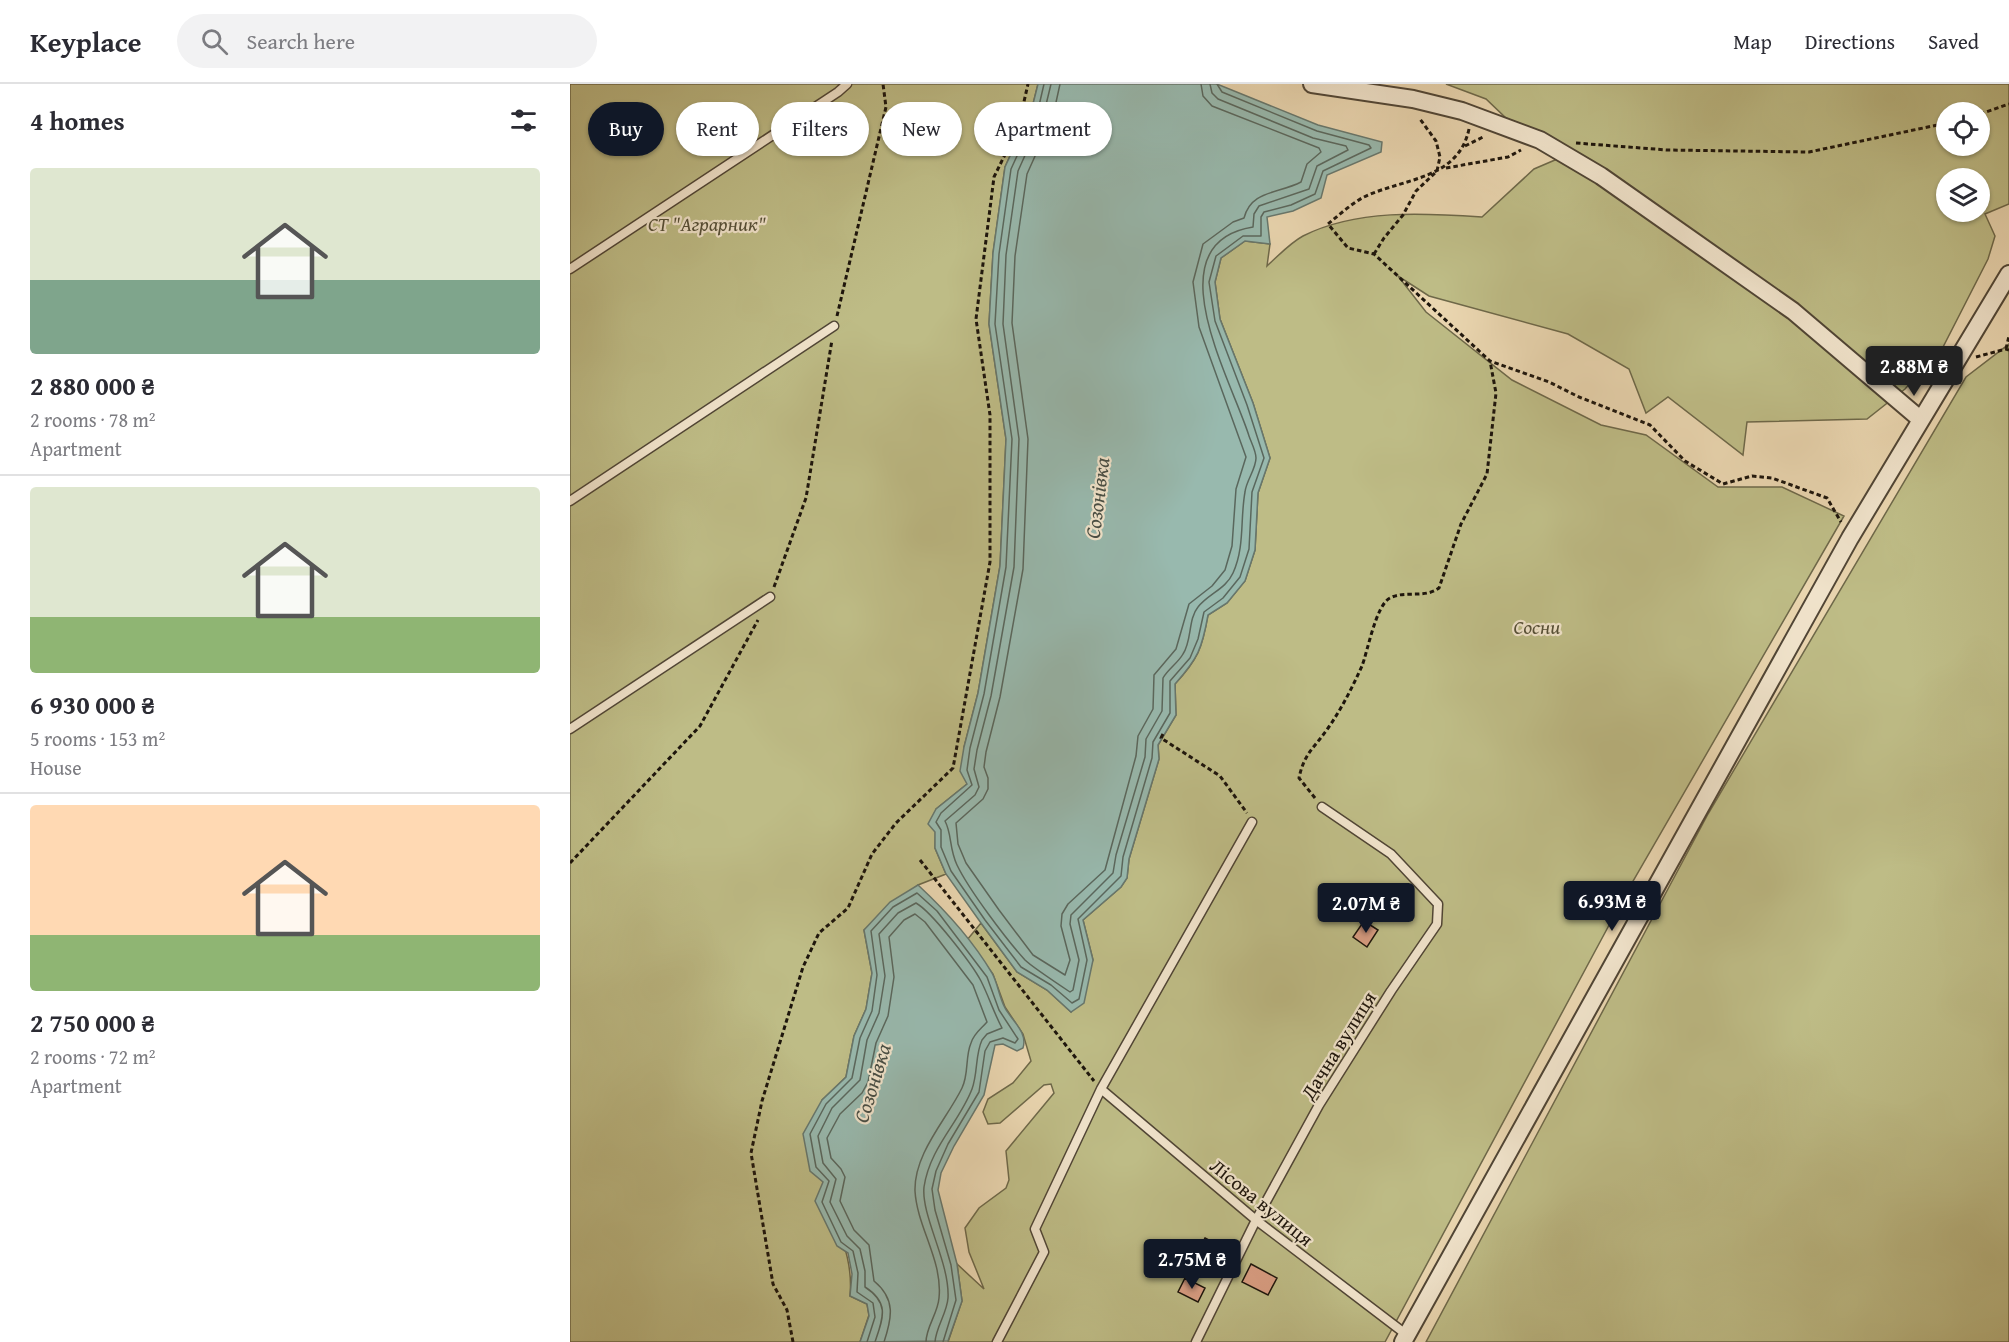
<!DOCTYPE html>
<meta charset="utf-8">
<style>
:root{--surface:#fff;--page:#f2f2f3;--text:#2b2b33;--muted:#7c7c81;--line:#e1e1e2;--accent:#111827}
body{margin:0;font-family:"Gentium Book Plus",serif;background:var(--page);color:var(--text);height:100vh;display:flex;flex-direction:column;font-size:22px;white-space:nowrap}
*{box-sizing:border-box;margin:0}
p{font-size:20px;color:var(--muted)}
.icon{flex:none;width:33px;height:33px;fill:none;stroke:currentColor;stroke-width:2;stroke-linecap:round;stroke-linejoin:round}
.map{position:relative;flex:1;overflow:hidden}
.side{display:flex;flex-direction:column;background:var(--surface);width:570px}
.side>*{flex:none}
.hud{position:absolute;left:18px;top:18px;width:570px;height:54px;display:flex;gap:12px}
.buttons{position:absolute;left:1366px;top:18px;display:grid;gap:12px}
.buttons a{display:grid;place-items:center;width:54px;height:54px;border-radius:50%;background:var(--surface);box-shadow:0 2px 4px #0004;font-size:30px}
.price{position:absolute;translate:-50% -51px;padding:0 14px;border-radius:6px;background:var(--accent);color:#fff;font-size:20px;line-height:39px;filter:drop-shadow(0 2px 3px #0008)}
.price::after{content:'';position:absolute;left:50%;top:36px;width:18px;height:14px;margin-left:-9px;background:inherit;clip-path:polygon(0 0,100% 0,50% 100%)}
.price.active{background:#222;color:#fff}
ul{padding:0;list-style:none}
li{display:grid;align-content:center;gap:12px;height:318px;padding:0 30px}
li+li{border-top:2px solid var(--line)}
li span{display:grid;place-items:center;height:186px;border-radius:6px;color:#555}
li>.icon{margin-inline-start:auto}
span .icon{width:108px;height:108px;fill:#fffc;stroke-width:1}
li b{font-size:26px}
h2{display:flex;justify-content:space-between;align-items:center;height:72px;padding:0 30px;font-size:26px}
.pill{padding:0 21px;border-radius:27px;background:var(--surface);box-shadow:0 2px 4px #0004;font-size:21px;line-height:54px}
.pill.active{background:var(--accent);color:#fff}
header{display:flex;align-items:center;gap:36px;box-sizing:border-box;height:84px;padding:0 30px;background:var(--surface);border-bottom:2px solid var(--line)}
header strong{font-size:28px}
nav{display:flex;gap:33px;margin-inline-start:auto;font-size:21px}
.search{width:420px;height:54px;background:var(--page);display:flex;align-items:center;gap:15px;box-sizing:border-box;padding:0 21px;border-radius:33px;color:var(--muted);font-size:22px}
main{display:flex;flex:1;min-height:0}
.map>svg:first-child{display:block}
</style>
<header>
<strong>Keyplace</strong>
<div class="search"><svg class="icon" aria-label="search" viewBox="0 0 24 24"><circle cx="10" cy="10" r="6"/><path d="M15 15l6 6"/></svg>Search here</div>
<nav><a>Map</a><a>Directions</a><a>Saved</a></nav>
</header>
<main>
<section class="side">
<h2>4 homes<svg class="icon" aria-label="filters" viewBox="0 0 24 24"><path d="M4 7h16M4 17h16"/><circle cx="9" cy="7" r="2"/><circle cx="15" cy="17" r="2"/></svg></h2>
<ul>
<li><span style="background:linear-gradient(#dfe7d0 60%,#7fa58c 0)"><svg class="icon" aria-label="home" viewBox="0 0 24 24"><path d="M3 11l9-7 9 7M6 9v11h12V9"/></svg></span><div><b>2 880 000 ₴</b><p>2 rooms · 78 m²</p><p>Apartment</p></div></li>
<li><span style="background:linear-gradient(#dfe7d0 70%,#8fb573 0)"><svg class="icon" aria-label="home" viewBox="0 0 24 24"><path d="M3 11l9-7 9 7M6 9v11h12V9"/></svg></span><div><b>6 930 000 ₴</b><p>5 rooms · 153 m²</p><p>House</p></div></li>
<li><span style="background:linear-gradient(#ffd9b3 70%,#8fb573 0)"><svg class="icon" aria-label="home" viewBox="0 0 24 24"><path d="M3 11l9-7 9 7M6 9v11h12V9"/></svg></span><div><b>2 750 000 ₴</b><p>2 rooms · 72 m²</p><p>Apartment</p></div></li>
</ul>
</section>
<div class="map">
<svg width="1439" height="1258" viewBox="0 0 1439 1258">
<rect width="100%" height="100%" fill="#ead6b0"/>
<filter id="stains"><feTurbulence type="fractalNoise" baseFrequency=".00333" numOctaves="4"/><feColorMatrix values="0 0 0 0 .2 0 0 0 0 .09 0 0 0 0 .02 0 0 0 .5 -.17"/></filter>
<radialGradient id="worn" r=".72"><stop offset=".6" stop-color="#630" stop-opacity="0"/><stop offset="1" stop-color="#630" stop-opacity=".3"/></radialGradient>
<path fill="#bebc86" stroke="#6e6849" stroke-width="1.5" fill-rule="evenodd" d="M 0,0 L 468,0 L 462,24 L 435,83 L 423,169 L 419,240 L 436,355 L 430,482 L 408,609 L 394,663 L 397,700 L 366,725 L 365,764 L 376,790 L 348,801 L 294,846 L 302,889 L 296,925 L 284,952 L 276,993 L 252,1016 C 252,1041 248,1076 254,1100 C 263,1140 284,1168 280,1212 L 297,1220 L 299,1231 L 290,1258 L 0,1258 Z
M 876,0 L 1439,0 L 1439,120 L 1415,130 L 1425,152 L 1418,175 L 1373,263 L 1335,305 L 1297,335 L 1177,338 L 1173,371 L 1098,313 L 1076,329 L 1059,285 L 998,250 L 859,212 L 828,192 L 856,228 L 942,296 L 1031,341 L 1076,351 L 1148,403 L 1212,403 L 1274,432 L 1059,804 L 815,1258 L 378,1258 L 392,1217 L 387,1180 L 414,1205 L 399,1168 L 395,1144 L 409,1124 L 436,1104 L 439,1096 L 436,1067 L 484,1009 L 481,1000 L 474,1001 L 430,1039 L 418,1040 L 413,1028 L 418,1015 L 443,999 L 461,977 L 453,950 L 435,923 L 423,890 L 397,856 L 411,839 L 447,888 L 477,906 L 501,928 L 523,876 L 513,836 L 551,803 L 557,794 L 559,775 L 589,675 L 588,661 L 606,631 L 605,600 C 628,575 632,565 638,531 L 657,519 L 675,497 L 685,466 L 688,409 L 700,374 L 683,319 L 650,235 L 645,198 L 651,174 L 675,157 L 700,160 L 697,182 C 708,172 720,159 733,152 C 786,125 854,129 912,133 L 964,85 L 992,73 L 989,57 L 936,34 L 916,15 ZM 1377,28 L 1410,28 L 1410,62 L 1377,62 ZM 1377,94 L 1410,94 L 1410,128 L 1377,128 Z
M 1439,260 L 1439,1258 L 856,1258 L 1138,730 L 1396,293 Z"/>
<path fill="#98b9ae" stroke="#67776d" stroke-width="1.5" d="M 468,0 L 647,0 L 748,41 L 812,58 L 811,68 L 757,91 L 751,114 L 723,127 L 697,133 L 700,160 L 675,157 L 651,174 L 645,198 L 650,235 L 683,319 L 700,374 L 688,409 L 685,466 L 675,497 L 657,519 L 638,531 C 632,565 628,574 605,600 L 606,631 L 588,661 L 589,675 L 559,775 L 557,794 L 551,803 L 513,836 L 523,876 L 514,919 L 501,928 L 477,906 L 447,888 L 411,839 L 376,790 L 365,764 L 365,748 L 358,740 L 366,725 L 397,700 L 390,687 L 394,663 L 408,609 L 430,482 L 436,355 L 419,240 L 423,169 L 435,83 L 462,24 Z
M 348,801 C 375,826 403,857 422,889 C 428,900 429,913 435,924 C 442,937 458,948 453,964 L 447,967 L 433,960 L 425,961 L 414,1011 L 384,1062 L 371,1089 L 368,1106 L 387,1180 L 392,1217 L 378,1257 L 290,1258 L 299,1232 L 297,1220 L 280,1212 L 282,1190 L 278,1169 L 267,1162 L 245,1117 L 253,1098 L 240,1087 L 233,1050 L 252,1016 L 276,993 L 284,952 L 296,925 L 302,889 L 294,846 L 320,818 Z"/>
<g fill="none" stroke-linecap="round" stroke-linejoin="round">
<path stroke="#5a675d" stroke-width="1.5" d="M 474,0 L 468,26 L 441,85 L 429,170 L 425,240 L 442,355 L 436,483 L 414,610 L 400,664 L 397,686 L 402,701 L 371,729 L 366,738 L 371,746 L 371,763 L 381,787 L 415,836 L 451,883 L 481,901 L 502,919 L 509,915 L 517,876 L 508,835 L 551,792 L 553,773 L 582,674 L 583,658 L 600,629 L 600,597 L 620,574 L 628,555 L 634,528 L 653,514 L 670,493 L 679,465 L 682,408 L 694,374 L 677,321 L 645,237 L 639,198 L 646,172 L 673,152 L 691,152 L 691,133 L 694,128 L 721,121 L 745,110 L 753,87 L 801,64 L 799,61 L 747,47 L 652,8 L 647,0
M 481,0 L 474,29 L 448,87 L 436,171 L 433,240 L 449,355 L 444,483 L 421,612 L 407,666 L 404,685 L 409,703 L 405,711 L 375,737 C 382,750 379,764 387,781 C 399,806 436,855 455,876 C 461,882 491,902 500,908 L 503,906 L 509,876 L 500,840 L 501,831 L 543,789 L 546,771 L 575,673 L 576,655 L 592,627 L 593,594 C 598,585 608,579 613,570 C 622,557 618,535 628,523 C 638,510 656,505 663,489 C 675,463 670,435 675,408 C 676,397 686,385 686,374 C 686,367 681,358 679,352 C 662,297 582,159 683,143 L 684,130 L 689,122 L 739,105 L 747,82 L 778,66 L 776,62 L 743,54 L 648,15 L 642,9 L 640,0
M 490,0 L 483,32 L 457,90 L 445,172 L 442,239 L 458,355 L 453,485 L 430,613 L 416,668 L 414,683 L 418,694 L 418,705 L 413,715 L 386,739 L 388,760 L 396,779 L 429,826 L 463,871 L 495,891 L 500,876 L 491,842 L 492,830 L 498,820 L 535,786 L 566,672 L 568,652 L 583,625 L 584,591 L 606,565 L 619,520 L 642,502 L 655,486 L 662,462 L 666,405 L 676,373 L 629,243 L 623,198 L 633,160 L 663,138 L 674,134 C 681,106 708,110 731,98 L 737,80 L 751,68 L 749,64 L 642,22 L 633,12 L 631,0
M 297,1258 L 305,1233 L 303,1219 L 287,1208 L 288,1189 L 283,1167 L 271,1158 L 252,1118 L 259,1097 L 246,1083 L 240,1050 L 256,1020 L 282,994 L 290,954 L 302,927 L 307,891 L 301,847 L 323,823 L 347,809 L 367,827 L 417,893 L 429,926 L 448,955 L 445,959 L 433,954 L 420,958 L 415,967 L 409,1008 L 378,1060 L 366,1087 L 362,1105 L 365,1126 L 381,1181 L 386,1216 L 373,1258
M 305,1258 C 313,1234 320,1219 295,1203 L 295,1187 L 290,1165 L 277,1152 L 260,1118 L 266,1095 L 253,1079 L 248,1052 L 262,1024 L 290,996 L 297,956 L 309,929 L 315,892 L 309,850 L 328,829 L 346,819 C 362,828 402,880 411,897 C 419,913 424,929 432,944 L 417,950 L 412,956 C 405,971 408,989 402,1005 C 389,1039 360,1063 354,1103 C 351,1132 380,1179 378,1214 C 377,1229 366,1243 365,1258
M 314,1258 C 322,1234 326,1215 304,1197 L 299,1161 L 284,1146 L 270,1117 L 275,1093 L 271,1085 L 261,1074 L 257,1054 L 270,1030 L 292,1009 L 298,998 L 306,959 L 318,932 L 324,893 L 319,853 L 334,836 L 345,830 L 355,838 L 403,901 L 417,938 C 411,945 404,949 401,959 C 395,973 399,990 392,1004 C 377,1035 344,1069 345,1107 C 347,1143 373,1177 369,1214 C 368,1229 356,1243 356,1258"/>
</g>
<path fill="#da9e83" stroke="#1d150c" stroke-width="1.5" d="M 794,837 L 808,846 L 797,863 L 783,853 Z
M 635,1154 L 657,1166 L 648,1185 L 625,1173 Z
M 681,1180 L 707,1194 L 698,1211 L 672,1198 Z
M 615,1194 L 635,1204 L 628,1218 L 608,1208 Z"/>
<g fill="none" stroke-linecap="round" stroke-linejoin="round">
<defs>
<path id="lane" d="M 0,185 L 268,8 L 277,0
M 0,417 L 264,242
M 0,645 L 200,513
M 531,1005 L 686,1136 L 837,1251
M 427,1258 L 474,1168 L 465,1145 L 531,1005 L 682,738
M 626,1258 L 686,1136 L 749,1021 L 821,907 L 867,840 L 868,820 L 821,770 L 752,723"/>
<path id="street" d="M 742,0 L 843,15 L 892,27 L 970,56 L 1031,92 L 1223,227 L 1350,335
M 833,1258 L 1280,454 L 1439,190"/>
</defs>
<use href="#lane" stroke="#504535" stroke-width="11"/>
<use href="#street" stroke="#504535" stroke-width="20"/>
<path stroke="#1d150c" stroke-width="3" stroke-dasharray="4.5 3" stroke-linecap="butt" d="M 1410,30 L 1439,20
M 899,45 C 888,97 831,94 792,114 C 780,121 769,131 758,140 L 778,164 L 804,170 L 920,277 L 979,298 L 1009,313 L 1080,341 L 1115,377 L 1153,400 L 1182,392 L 1202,394 L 1257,414 L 1271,438
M 1006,59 L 1097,66 L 1239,68 L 1377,39
M 895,62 L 915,52
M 876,84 L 938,73 L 951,66
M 804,170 L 814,154 L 833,131 L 846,107 L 867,87 L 870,73 L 866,57 L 850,35
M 267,232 L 316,23 L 313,0
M 1436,265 L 1439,252
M 1406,273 L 1436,265 L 1439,266
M 204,503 L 236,414 L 262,256
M 593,650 L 591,654 L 650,692 L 677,729
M 745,714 L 729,694 C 734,670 743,665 756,647 C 771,626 782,604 792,582 C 798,566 806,521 820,514 C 835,506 854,515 869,504 L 891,440 L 917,390 L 926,309 L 920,277
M 350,776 L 524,997
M 0,779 L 130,642 L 188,536
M 223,1258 L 217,1226 L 203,1200 L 181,1069 L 192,1017 L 233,883 L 249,849 L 278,824 L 302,770 L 326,739 L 383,684 L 420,478 L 420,331 L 406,235 L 424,93 L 448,44 L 458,0"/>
<use href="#lane" stroke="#f1e4cc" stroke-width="8"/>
<use href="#street" stroke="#f1e4cc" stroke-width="16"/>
</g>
<g text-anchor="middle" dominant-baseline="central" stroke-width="4.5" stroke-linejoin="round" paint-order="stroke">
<g font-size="20" font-style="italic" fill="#554f37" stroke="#f1e4cc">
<text x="137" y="139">СТ "Аграрник"</text>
<text x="967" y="542">Сосни</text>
</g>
<g font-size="20" fill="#1d150c" stroke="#f1e4cc">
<text transform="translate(768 961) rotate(-58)">Дачна вулиця</text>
<text transform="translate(692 1118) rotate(39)">Лісова вулиця</text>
</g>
<g font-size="21" font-style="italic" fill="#484e45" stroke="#f1e4cc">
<text transform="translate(527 414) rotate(-83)">Созонівка</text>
<text transform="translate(302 999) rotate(-73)">Созонівка</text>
</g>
</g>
<rect width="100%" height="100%" filter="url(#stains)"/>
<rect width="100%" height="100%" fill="url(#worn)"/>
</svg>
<div class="buttons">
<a><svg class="icon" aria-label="locate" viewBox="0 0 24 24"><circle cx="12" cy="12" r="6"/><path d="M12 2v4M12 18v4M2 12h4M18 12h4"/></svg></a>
<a><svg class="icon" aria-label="layers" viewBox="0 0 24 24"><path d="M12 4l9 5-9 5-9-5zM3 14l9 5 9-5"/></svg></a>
</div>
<b class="price active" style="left:1344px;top:313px">2.88M ₴</b>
<b class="price" style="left:1042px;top:848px">6.93M ₴</b>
<b class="price" style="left:796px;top:850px">2.07M ₴</b>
<b class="price" style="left:622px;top:1206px">2.75M ₴</b>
<div class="hud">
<a class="pill active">Buy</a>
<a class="pill">Rent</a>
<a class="pill">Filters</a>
<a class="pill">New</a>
<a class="pill">Apartment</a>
</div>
</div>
</main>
